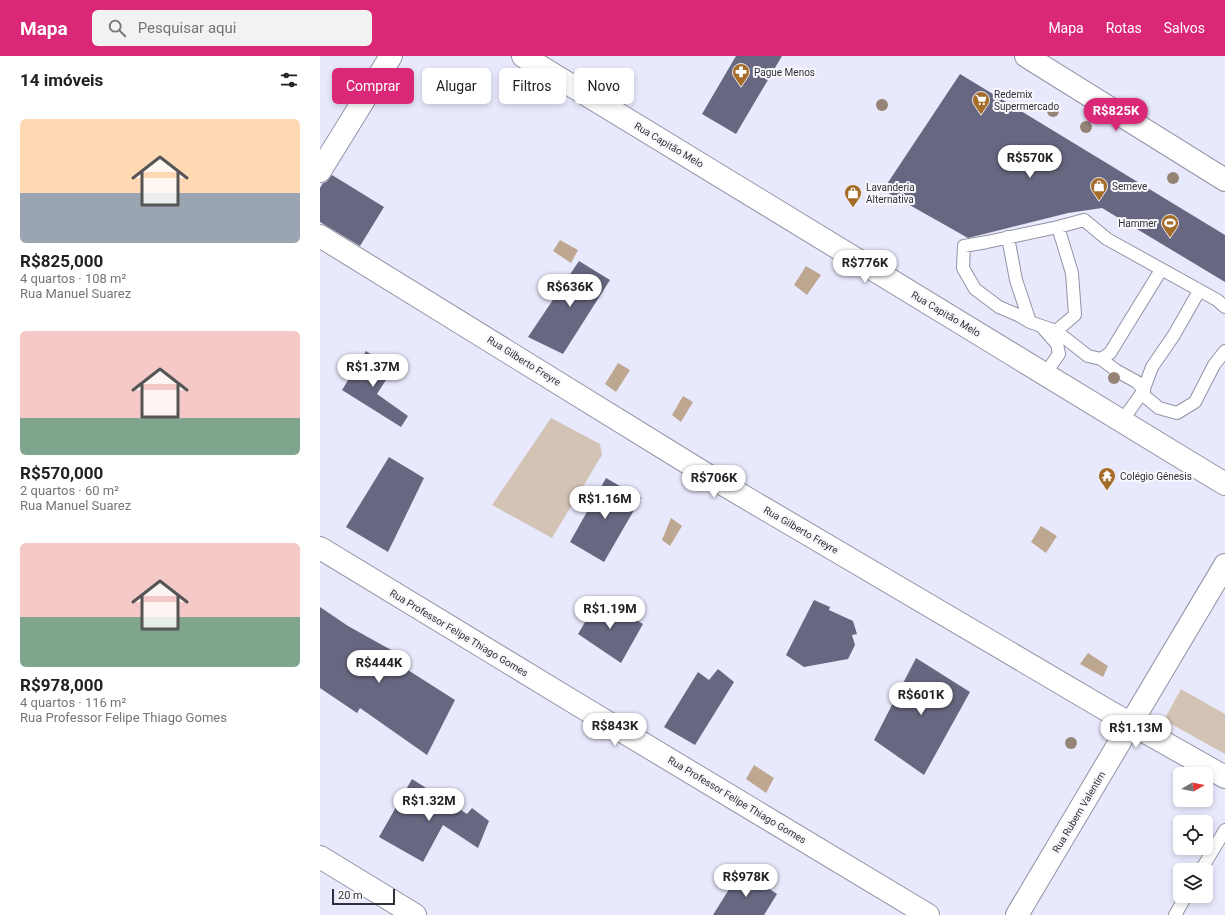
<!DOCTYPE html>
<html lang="pt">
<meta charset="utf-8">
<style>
:root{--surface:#fff;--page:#f2f2f2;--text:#202124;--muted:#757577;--accent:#db2777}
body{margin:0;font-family:Roboto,sans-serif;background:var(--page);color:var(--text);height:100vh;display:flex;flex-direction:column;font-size:15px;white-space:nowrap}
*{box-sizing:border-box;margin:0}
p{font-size:13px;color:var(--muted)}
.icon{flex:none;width:22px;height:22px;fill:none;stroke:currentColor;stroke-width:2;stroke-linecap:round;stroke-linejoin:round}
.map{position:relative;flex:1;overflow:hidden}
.panel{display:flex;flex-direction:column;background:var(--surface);width:320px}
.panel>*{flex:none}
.banner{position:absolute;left:12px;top:12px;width:380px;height:36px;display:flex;gap:8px}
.needle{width:26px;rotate:80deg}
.buttons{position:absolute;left:853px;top:711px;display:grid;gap:8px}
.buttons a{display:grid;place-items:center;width:40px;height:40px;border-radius:6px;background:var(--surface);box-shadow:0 2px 6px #0003;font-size:20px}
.scale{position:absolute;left:12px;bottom:10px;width:63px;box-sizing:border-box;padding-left:4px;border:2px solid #303038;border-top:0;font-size:11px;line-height:14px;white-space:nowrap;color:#303038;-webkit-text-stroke:3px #f8f8fc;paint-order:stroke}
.price{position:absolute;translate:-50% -34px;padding:0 9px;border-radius:14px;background:#fff;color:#222;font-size:13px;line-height:26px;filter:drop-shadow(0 1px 2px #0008)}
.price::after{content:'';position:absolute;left:50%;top:24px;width:12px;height:9px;margin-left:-6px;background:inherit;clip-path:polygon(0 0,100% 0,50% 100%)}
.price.on{background:var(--accent);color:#fff}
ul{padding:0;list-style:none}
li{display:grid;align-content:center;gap:8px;height:212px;padding:0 20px}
li span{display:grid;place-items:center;height:124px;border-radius:6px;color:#555}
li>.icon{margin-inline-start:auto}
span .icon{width:72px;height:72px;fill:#fffc;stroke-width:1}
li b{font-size:17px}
h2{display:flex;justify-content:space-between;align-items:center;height:48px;padding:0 20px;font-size:17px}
.tag{padding:0 14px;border-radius:6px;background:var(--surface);box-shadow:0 2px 6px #0003;font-size:14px;line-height:36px}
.tag.on{background:var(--accent);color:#fff}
header{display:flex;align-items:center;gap:24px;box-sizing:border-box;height:56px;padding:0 20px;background:var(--accent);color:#fff}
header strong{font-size:19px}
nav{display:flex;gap:22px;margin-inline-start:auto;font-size:14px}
.search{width:280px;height:36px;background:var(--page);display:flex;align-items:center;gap:10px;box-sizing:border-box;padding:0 14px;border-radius:6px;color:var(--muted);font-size:15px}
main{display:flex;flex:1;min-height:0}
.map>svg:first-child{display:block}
</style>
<header>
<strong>Mapa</strong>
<div class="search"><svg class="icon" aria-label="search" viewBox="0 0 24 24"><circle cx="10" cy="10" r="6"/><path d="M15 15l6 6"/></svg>Pesquisar aqui</div>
<nav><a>Mapa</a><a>Rotas</a><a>Salvos</a></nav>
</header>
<main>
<section class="panel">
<h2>14 imóveis<svg class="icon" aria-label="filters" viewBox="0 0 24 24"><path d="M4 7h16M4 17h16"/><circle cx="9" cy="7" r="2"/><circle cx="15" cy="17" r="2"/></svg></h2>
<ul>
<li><span style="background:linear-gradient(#ffd9b3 60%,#9aa5b1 0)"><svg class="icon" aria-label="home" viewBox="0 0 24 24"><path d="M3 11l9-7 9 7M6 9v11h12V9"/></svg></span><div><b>R$825,000</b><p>4 quartos · 108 m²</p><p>Rua Manuel Suarez</p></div></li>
<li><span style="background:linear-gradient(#f6c9c9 70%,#7fa58c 0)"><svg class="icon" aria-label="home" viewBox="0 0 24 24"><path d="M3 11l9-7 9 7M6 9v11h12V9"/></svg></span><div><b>R$570,000</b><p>2 quartos · 60 m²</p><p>Rua Manuel Suarez</p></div></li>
<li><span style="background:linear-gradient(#f6c9c9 60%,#7fa58c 0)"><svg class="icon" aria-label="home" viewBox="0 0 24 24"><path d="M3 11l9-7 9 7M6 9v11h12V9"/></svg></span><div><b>R$978,000</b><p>4 quartos · 116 m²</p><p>Rua Professor Felipe Thiago Gomes</p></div></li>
</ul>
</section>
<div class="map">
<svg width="905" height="859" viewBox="0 0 905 859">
<rect width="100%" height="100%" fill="#e9e9fd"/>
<path fill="#d2c3b4" d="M 231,362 L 280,388 L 282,399 L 232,482 L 172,449 Z
M 861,633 L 905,658 L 905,698 L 844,664 Z"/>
<path fill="#bea790" d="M 240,184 L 258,194 L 251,207 L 233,195 Z
M 486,210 L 501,219 L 487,239 L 474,229 Z
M 298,307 L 310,314 L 296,336 L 285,328 Z
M 363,340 L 373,346 L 361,366 L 352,359 Z
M 351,462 L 362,470 L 350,490 L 342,484 Z
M 721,470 L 737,480 L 726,497 L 711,486 Z
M 768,597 L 788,610 L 783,621 L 760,608 Z
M 434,709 L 454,722 L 446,737 L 426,723 Z"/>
<path fill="#676781" d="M 416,0 L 462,0 L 416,78 L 382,58 Z
M 640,18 L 905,179 L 905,226 L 782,152 L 748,157 L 648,182 L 563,134 Z
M 12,119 L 64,151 L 40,190 L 0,166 L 0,132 L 3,127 L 6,126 Z
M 259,205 L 290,224 L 243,298 L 208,281 Z
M 46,295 L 73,313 L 57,338 L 88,360 L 81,371 L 22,334 Z
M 69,401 L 104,422 L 68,496 L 26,471 Z
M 286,422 L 321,442 L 284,506 L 250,486 Z
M 279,542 L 323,568 L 301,607 L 258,578 Z
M 494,544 L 510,551 L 509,554 L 533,565 L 537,578 L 532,579 L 535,589 L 528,603 L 484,611 L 466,599 Z
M 0,551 L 28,570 L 73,595 L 69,602 L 135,644 L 107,699 L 40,652 L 37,657 L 0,632 Z
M 596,602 L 650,636 L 604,719 L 554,684 Z
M 398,613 L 414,626 L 375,689 L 344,671 L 378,616 L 389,624 Z
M 92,723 L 147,758 L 152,752 L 169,765 L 158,792 L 123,769 L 103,806 L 59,781 Z
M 421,814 L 457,838 L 444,859 L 393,859 Z"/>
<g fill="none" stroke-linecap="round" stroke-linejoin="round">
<defs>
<path id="lane" d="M 688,181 L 696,224 L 710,266 L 736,275 L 755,259 L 752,217 L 738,171 L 764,164 L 787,183 L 897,244 L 905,251
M 879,235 L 854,279 L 832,311 L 822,338 L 839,352 L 857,357 L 875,346 L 894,309 L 905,295
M 710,266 L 698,259 L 679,251 L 655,233 L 643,212 L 644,190 L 667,186 L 738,171
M 722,271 L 737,288 L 739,298 L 725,318
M 736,275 L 768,300 L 781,303 L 790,297 L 841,214
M 781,303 L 797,315 L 817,326 L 824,334 L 802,365
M 881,814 L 905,774
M 855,859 L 866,840"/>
<path id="street" d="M 706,0 L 905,124
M 0,115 L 71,0
M 0,180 L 389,420 L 790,656 L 905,721
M 0,492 L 257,648 L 608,859
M 0,801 L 95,859
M 697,859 L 905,509"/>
<path id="secondary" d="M 203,0 L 905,428"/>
</defs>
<use href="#lane" stroke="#9292a5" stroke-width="14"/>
<use href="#street" stroke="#9292a5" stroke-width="24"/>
<use href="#secondary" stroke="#9292a5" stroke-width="24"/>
<use href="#lane" stroke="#fff" stroke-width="12"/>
<use href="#street" stroke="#fff" stroke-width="22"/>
<use href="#secondary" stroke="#fff" stroke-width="22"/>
</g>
<g fill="#958475">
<circle cx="562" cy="49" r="6"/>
<circle cx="733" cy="55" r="6"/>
<circle cx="766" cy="71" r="6"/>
<circle cx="853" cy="122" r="6"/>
<circle cx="794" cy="322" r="6"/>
<circle cx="751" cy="687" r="6"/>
</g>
<defs>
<symbol id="pharmacy-pin" viewBox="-11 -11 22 30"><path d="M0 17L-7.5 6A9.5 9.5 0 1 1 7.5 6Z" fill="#a56d2a" stroke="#f8f8fc"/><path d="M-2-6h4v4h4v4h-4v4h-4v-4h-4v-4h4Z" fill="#fff"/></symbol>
<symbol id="supermarket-pin" viewBox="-11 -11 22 30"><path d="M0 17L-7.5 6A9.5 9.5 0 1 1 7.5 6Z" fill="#a56d2a" stroke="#f8f8fc"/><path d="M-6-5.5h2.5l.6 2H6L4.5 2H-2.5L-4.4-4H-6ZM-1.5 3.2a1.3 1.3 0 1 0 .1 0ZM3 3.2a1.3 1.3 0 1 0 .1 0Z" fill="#fff"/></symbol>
<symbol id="shop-pin" viewBox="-11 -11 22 30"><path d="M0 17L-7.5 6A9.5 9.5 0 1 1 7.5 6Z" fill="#a56d2a" stroke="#f8f8fc"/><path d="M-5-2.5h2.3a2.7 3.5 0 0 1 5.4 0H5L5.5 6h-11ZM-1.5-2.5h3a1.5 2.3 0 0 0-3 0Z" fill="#fff"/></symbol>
<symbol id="stadium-pin" viewBox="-11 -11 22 30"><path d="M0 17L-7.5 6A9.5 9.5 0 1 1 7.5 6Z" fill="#a56d2a" stroke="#f8f8fc"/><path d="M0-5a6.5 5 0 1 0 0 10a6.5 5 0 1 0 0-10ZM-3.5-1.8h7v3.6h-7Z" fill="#fff"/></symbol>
<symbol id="temple-pin" viewBox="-11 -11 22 30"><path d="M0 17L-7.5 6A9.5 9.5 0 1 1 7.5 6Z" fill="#a56d2a" stroke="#f8f8fc"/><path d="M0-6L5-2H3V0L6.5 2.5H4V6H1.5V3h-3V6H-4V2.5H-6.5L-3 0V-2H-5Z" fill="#fff"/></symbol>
</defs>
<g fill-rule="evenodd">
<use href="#pharmacy-pin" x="411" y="6" width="20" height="27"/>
<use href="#supermarket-pin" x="651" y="34" width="20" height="27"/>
<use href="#shop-pin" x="769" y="120" width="20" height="27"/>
<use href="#shop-pin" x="523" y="127" width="20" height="27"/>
<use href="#stadium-pin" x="840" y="157" width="20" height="27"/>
<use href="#temple-pin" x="777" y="410" width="20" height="27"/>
</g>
<g text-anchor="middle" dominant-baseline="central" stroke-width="4" stroke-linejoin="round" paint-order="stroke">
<g font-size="10" fill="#303038" stroke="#f8f8fc" text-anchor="start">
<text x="434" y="16">Pague Menos</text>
<text x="674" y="38">Redemix<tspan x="674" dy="12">Supermercado</tspan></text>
<text x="792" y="130">Semeve</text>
<text x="546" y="131">Lavanderia<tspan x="546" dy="12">Alternativa</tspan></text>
<text x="837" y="167" text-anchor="end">Hammer</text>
<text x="800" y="420">Colégio Gênesis</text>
</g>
<g font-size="10" fill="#303038" stroke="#f8f8fc">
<text transform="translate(349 89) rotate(31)">Rua Capitão Melo</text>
<text transform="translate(626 258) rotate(31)">Rua Capitão Melo</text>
<text transform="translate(204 305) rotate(32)">Rua Gilberto Freyre</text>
<text transform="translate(481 474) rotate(30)">Rua Gilberto Freyre</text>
<text transform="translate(139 577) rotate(31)">Rua Professor Felipe Thiago Gomes</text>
<text transform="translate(417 744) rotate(31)">Rua Professor Felipe Thiago Gomes</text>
<text transform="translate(759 756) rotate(-59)">Rua Rubem Valentim</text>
</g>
</g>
</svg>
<div class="buttons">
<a><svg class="needle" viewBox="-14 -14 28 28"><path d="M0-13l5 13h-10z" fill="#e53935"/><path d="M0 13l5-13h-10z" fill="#757577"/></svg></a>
<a><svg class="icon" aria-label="locate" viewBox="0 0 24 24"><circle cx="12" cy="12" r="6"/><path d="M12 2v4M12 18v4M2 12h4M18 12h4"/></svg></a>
<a><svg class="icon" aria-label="layers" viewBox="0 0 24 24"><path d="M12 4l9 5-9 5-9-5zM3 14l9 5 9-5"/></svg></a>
</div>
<div class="scale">20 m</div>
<b class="price on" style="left:796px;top:76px">R$825K</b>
<b class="price" style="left:710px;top:123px">R$570K</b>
<b class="price" style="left:545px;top:228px">R$776K</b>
<b class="price" style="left:250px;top:252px">R$636K</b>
<b class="price" style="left:53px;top:332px">R$1.37M</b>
<b class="price" style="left:394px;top:443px">R$706K</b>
<b class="price" style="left:285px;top:464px">R$1.16M</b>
<b class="price" style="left:290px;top:574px">R$1.19M</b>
<b class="price" style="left:59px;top:628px">R$444K</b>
<b class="price" style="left:601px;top:660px">R$601K</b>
<b class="price" style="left:295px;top:691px">R$843K</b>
<b class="price" style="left:816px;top:693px">R$1.13M</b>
<b class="price" style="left:109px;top:766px">R$1.32M</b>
<b class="price" style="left:426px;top:842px">R$978K</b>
<div class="banner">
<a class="tag on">Comprar</a>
<a class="tag">Alugar</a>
<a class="tag">Filtros</a>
<a class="tag">Novo</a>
</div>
</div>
</main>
